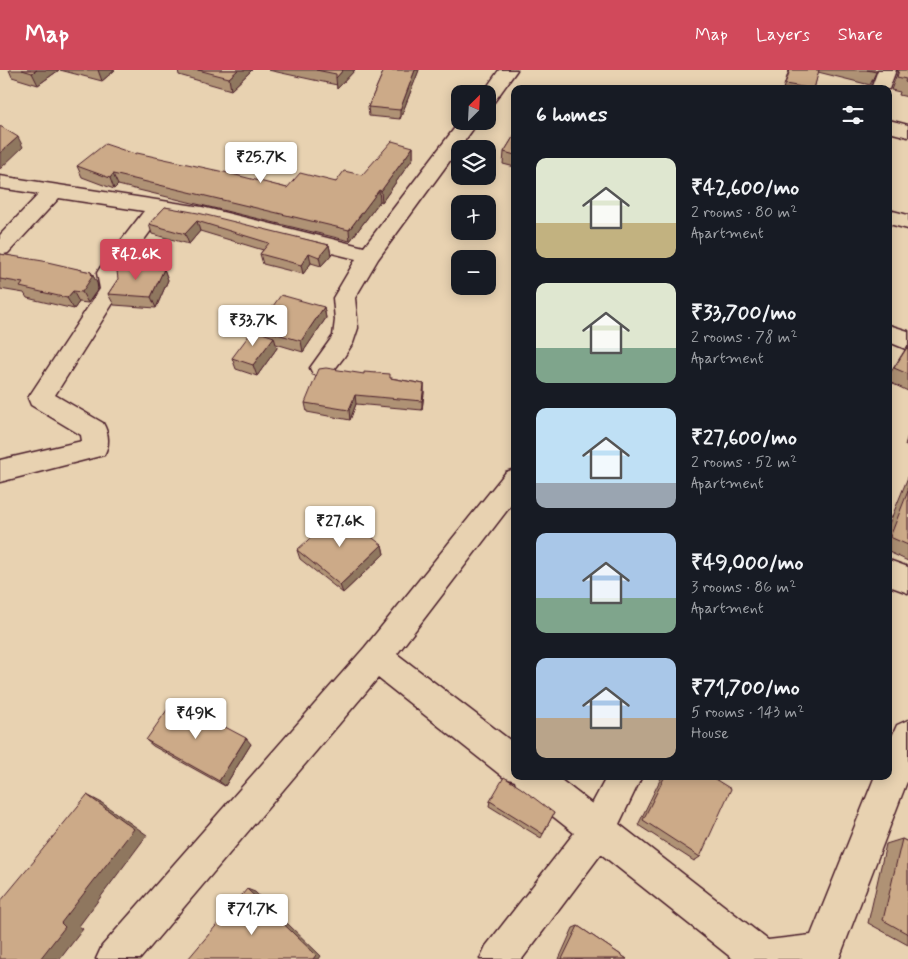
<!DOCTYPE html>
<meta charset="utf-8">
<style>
:root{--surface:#171b24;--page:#20242c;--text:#f1f3f6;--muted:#9ea1a6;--accent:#d1495b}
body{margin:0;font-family:Mynerve,sans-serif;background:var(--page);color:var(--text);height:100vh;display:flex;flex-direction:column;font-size:19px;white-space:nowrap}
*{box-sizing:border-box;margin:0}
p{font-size:16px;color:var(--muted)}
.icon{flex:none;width:28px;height:28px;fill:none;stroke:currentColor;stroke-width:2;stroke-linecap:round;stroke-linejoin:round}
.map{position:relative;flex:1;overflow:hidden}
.panel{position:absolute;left:511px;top:15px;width:381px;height:695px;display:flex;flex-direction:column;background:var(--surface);border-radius:10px;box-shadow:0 2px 12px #0003}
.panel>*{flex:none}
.needle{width:32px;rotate:24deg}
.fabs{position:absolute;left:451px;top:15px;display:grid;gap:10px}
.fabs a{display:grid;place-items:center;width:45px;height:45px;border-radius:10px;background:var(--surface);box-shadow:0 2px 12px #0003;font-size:25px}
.price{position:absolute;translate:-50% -42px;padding:0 11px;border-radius:5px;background:#fff;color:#222;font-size:16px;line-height:32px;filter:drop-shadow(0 1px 2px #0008)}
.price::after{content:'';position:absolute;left:50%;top:30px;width:15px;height:11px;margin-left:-8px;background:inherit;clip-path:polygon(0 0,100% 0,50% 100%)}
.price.current{background:var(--accent);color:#fff}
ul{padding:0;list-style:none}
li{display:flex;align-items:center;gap:15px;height:125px;padding:0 25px}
li span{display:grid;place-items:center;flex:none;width:140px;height:100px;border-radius:10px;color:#555}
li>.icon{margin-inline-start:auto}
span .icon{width:60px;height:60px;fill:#fffc;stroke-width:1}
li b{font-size:21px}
h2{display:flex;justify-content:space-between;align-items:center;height:60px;padding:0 25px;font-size:21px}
header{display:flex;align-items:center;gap:30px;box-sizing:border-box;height:70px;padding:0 25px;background:var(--accent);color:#fff}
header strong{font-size:24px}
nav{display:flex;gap:28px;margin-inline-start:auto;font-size:18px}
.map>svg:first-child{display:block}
</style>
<header>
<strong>Map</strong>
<nav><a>Map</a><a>Layers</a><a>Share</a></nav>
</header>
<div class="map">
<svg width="908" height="889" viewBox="0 0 908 889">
<rect width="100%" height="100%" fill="#e8d2b1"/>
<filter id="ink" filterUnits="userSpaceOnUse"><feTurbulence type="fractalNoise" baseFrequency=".02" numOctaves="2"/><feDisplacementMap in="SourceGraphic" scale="10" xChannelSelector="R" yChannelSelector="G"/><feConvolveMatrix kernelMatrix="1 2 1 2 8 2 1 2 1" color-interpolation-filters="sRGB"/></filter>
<g filter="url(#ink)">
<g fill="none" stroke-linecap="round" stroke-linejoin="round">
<defs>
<path id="minor" d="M 499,0 L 517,0 L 494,32 L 488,33 L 488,24 L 482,24 Z
M 878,0 L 896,0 L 889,19 L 871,19 Z
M 889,50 L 908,55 L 908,67 L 889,62 Z
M 460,51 L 479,51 L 378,189 L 355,228 L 358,258 L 353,273 L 344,287 L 331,304 L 322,307 L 313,304 L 310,298 L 333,266 L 335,250 L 333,228 L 356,189 L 202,151 L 163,144 L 119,204 L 122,219 L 55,325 L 103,353 C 109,363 110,375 104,385 L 0,412 L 0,390 L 82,371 L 81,365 L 31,335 L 28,328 L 100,219 L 97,203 L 100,198 L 144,141 L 59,128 L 8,183 L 0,185 L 0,165 L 39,124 L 0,118 L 0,106 L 202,137 L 364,177 Z
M 889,140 L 908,145 L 908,159 L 889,154 Z
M 889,255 L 908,261 L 908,280 L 889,272 Z
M 515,399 L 515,430 L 397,584 L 515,674 L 515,706 L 556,706 L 592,734 L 607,706 L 642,706 L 619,754 L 768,870 L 811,865 L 875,706 L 889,706 L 889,673 L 897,655 L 908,650 L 908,709 L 839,889 L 733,889 L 601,784 L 522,889 L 480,889 L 486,876 L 574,763 L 517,718 L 515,711 L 503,707 L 378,608 L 140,889 L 96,889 L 102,876 L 365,577 L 506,402 Z
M 889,490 L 908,497 L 908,523 L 889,516 Z"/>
</defs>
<use href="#minor" stroke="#4a1f2b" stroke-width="3"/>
<use href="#minor" fill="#e8d2b1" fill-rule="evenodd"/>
</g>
<path fill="#af9275" stroke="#4a1f2b" d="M 9,0 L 59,0 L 38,15 L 12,7 Z
M 60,0 L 115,0 L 102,11 Z
M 178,0 L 252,0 L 231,20 L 179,5 Z
M 268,0 L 355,0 L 337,19 L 337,15 Z
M 384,0 L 419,0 L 400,49 L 369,46 L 368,37 Z
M 789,0 L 877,0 L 870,15 L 818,2 L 814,19 L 783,19 Z
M 897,0 L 908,0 L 908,27 L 899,25 L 900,22 L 891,20 L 898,1 Z
M 515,64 L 515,97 L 503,94 L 504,82 Z
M 413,77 L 413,88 L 382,132 L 380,131 L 350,171 L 118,115 L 114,119 L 82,107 L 77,96 L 135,84 L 287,118 L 336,112 L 362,105 Z
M 165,137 L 329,175 L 331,185 L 321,196 L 311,193 L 303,204 L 263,194 L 260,184 L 263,180 L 200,161 L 189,174 L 152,164 L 149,154 Z
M 0,184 L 91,202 L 97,213 L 98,219 L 88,233 L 79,232 L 74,239 L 27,228 L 24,223 L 0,219 Z
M 164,199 L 168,210 L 156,238 L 114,235 L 108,224 L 118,209 Z
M 324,237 L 326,248 L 303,282 L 276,274 L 277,278 L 257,306 L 236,299 L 232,288 L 258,262 L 257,258 Z
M 908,275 L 908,321 L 889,312 L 889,305 Z
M 391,308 L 424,314 L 424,323 L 422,340 L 356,334 L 350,350 L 307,342 L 305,333 Z
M 908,365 L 908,376 L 905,375 Z
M 908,407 L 908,491 L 889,482 L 889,454 Z
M 382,475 L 384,484 L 343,523 L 300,489 L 297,480 Z
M 146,670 L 251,674 L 225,716 L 153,676 Z
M 662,706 L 710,706 L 700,787 L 694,791 L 638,755 Z
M 490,731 L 554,743 L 541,768 L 489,736 Z
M 902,769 L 908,772 L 908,875 L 868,853 L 886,774 Z
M 578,856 L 627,889 L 559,889 L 573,858 Z"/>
<path fill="#8f775f" stroke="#4a1f2b" d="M 37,0 L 59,0 L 38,15 L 32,3 Z
M 98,0 L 115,0 L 102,11 Z
M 238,0 L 252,0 L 231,20 L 229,8 Z
M 343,0 L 355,0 L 337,19 L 336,8 Z
M 415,0 L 419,0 L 400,49 L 400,40 Z
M 18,67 L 23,77 L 0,99 L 0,83 Z
M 413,77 L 413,88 L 382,132 L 381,121 Z
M 113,104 L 118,115 L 114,119 L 110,108 Z
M 379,120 L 380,131 L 350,171 L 349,160 Z
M 197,151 L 200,161 L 189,174 L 185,164 Z
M 329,175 L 331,185 L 321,196 L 319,187 Z
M 309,183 L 311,193 L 303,204 L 301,195 Z
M 164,199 L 168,210 L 156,238 L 151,227 Z
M 91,202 L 97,213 L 98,219 L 88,233 L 82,222 Z
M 73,221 L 79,232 L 74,239 L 67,228 Z
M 324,237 L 326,248 L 303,282 L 301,271 Z
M 274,267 L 277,278 L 257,306 L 253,295 Z
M 424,314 L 424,323 L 422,340 L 422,331 Z
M 355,325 L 356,334 L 350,350 L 349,340 Z
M 382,475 L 384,484 L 343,523 L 340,515 Z
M 246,668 L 251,674 L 225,716 L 219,711 Z
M 87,725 L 102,733 L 147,765 L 79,856 L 83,859 L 60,889 L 40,889 Z
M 247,819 L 255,822 L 321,886 L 319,889 L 313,889 Z"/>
<path fill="#ca8" stroke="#4a1f2b" d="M 22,0 L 37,0 L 32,3 Z
M 198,0 L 238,0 L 229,8 Z
M 316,0 L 343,0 L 336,8 L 336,4 Z
M 384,0 L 415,0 L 400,40 L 368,37 Z
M 790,0 L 819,0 L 814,19 L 785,14 Z
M 867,0 L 877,0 L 876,2 Z
M 899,0 L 908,0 L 908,13 L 905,12 L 906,9 L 897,7 Z
M 0,56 L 18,67 L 0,83 Z
M 515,64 L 515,85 L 504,82 Z
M 392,71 L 413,77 L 381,121 L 379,120 L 349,160 L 113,104 L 110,108 L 77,96 L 105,74 L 135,84 L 137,83 L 224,102 L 287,118 L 300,103 L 336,112 L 344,101 L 362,105 Z
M 165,137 L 198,143 L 329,175 L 319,187 L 309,183 L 301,195 L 260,184 L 269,173 L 197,151 L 185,164 L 149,154 Z
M 0,184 L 43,191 L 91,202 L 92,207 L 82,222 L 73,221 L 67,228 L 20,217 L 23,213 L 0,209 Z
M 120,196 L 164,199 L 151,227 L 108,224 L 118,209 L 117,201 Z
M 281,225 L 324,237 L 301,271 L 257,258 Z
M 253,260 L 274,267 L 253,295 L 232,288 Z
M 908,276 L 908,304 L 894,298 Z
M 326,298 L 364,304 L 364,302 L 390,304 L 390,308 L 424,314 L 422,331 L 355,325 L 349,340 L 305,333 L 319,299 Z
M 908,421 L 908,475 L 890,467 Z
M 339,442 L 382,475 L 340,515 L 297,480 Z
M 174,630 L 246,668 L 219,711 L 146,670 Z
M 665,706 L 710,706 L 731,719 L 700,787 L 643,750 Z
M 504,707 L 521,718 L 554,743 L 543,764 L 490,731 Z
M 87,725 L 134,759 L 61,853 L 65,857 L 40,889 L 0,889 L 0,832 L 35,790 L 34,790 Z
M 902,769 L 908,772 L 908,864 L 883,850 Z
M 247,819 L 316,885 L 313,889 L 188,889 Z
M 578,856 L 627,889 L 562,889 Z"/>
</g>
</svg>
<div class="fabs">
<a><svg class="needle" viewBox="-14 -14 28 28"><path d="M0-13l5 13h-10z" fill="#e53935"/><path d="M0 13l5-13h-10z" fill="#9ea1a6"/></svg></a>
<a><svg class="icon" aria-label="layers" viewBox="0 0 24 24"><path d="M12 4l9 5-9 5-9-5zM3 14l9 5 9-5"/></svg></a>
<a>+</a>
<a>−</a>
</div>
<b class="price" style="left:261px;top:114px">₹25.7K</b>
<b class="price current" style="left:136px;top:211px">₹42.6K</b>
<b class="price" style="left:253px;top:277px">₹33.7K</b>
<b class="price" style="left:340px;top:478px">₹27.6K</b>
<b class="price" style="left:196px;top:670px">₹49K</b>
<b class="price" style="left:252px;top:866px">₹71.7K</b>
<section class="panel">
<h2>6 homes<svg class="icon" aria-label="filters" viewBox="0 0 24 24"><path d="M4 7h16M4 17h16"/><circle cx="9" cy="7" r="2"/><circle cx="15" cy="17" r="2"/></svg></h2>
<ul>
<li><span style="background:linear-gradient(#dfe7d0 65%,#c2b280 0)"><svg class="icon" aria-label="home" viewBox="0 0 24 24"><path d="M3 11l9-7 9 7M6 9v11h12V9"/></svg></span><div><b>₹42,600/mo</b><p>2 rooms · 80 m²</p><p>Apartment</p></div></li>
<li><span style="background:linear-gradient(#dfe7d0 65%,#7fa58c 0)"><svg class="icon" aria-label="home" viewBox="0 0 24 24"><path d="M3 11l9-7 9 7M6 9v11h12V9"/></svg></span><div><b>₹33,700/mo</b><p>2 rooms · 78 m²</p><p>Apartment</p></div></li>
<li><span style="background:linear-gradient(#bfe0f5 75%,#9aa5b1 0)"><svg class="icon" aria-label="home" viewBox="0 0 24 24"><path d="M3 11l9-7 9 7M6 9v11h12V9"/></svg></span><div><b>₹27,600/mo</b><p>2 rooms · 52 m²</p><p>Apartment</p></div></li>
<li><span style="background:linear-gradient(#a9c7e8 65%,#7fa58c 0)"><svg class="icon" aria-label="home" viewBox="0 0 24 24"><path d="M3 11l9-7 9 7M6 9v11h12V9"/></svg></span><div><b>₹49,000/mo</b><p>3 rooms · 86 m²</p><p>Apartment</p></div></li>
<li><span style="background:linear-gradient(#a9c7e8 60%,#b9a48a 0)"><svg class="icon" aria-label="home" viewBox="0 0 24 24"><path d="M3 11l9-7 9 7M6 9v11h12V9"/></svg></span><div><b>₹71,700/mo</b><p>5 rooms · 143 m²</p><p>House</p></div></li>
</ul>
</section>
</div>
